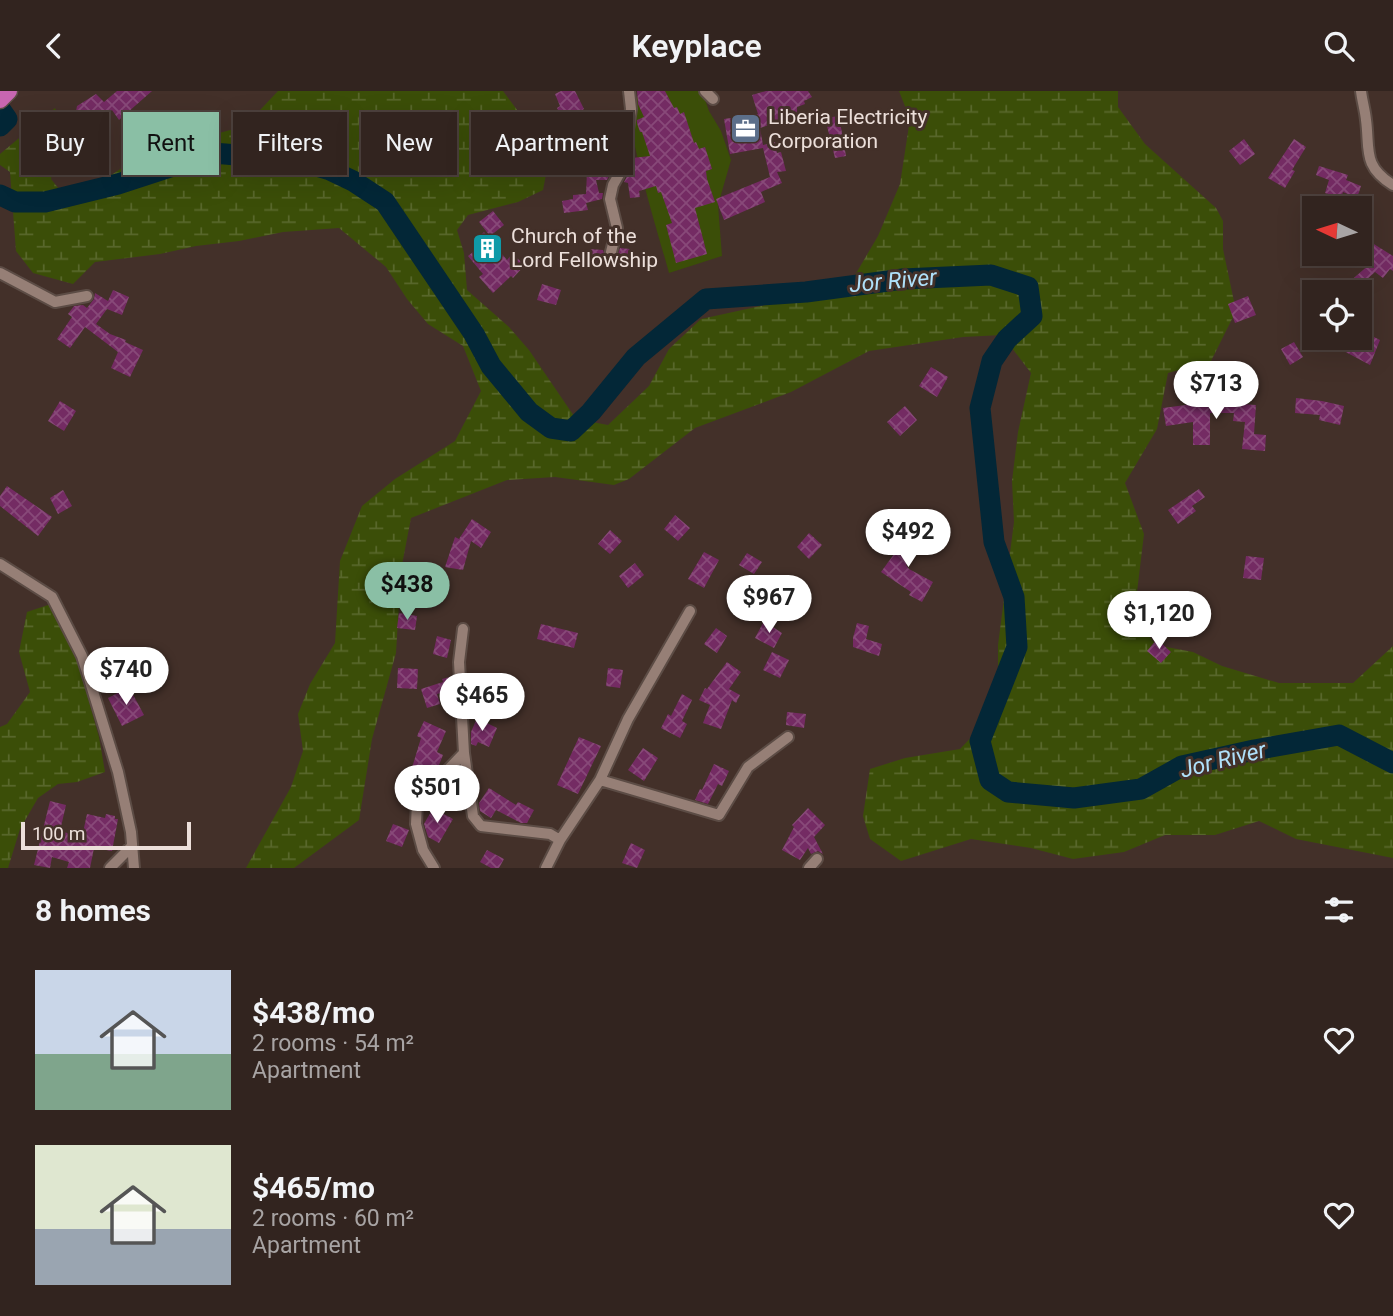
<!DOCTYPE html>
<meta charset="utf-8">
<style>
:root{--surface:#32241f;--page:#3d302c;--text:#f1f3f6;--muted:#a8a4a4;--line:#4d413d;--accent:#8abfa5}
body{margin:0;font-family:Roboto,sans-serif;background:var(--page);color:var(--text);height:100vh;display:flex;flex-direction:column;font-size:26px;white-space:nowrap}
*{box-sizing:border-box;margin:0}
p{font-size:23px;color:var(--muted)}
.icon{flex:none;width:38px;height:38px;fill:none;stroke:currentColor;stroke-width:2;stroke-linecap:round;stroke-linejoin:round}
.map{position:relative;height:777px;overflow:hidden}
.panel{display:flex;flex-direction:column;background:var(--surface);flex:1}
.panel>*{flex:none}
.top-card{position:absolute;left:21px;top:21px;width:700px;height:63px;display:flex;gap:14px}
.needle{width:46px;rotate:274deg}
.controls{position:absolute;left:1302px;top:105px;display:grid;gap:14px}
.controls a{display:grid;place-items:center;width:70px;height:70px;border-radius:0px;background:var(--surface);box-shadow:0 7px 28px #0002,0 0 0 2px var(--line);font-size:35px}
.scale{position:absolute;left:21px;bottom:18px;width:170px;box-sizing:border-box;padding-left:7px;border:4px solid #ecdfda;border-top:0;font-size:19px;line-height:24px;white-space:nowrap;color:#ecdfda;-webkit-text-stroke:5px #433029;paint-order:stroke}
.price{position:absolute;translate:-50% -60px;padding:0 16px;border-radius:24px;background:#fff;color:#222;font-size:23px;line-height:46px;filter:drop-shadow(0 2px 4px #0008)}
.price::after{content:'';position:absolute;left:50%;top:42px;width:21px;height:16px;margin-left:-10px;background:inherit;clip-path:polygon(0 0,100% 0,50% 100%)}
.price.on{background:var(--accent);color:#111}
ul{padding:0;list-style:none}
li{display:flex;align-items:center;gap:21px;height:175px;padding:0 35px}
li span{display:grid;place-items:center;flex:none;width:196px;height:140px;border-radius:0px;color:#555}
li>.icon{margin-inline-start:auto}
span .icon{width:84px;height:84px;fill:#fffc;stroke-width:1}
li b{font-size:30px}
h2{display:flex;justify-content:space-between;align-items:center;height:84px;padding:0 35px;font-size:30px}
.pill{padding:0 24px;border-radius:0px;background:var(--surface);box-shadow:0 7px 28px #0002,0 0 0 2px var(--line);font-size:24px;line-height:63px}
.pill.on{background:var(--accent);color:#111}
header{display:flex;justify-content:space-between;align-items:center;height:91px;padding:0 35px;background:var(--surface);font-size:32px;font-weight:600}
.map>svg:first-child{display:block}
</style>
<header><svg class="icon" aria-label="back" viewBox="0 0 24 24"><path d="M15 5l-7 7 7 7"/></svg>Keyplace<svg class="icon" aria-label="search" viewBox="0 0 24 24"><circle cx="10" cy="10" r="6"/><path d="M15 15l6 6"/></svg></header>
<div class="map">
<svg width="1393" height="777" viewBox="0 0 1393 777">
<defs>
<pattern id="wetland-marsh" width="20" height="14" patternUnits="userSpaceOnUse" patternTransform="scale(1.75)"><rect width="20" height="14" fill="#3b4e08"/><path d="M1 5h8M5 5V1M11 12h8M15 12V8" fill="none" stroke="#58672b"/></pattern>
<pattern id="building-cross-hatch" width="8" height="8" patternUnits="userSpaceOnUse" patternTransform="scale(1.75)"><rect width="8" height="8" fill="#742b63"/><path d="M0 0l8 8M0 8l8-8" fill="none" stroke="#884979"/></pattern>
</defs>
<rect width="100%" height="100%" fill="#433029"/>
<path fill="#3b4e08" d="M 644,0 L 702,0 L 709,20 L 721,40 L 731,69 L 718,114 L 722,165 L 669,182 C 662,155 625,37 631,17 C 634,11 639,3 644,0 Z"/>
<path fill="url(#wetland-marsh)" d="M 278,0 L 503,0 L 550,63 L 543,99 L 518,111 L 468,124 L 457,139 L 464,162 L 467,199 L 509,236 L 529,259 L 576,328 L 608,334 L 649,295 L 669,258 L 701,228 L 848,196 L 878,145 L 900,93 L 910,28 L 899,0 L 1118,0 L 1118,16 L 1145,53 L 1216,117 L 1223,130 L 1223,158 L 1236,220 L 1211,270 L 1168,282 L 1157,338 L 1125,392 L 1144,443 L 1134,526 L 1156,554 L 1193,561 L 1222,575 L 1279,592 L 1353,592 L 1393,555 L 1393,767 L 1296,748 L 1259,730 L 1215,744 L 1165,744 L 1124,761 L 1073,768 L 1031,757 L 971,748 L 901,770 L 870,748 L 863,725 L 870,678 L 905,667 L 960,658 L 988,629 L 998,590 L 998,554 L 1014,431 L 1012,390 L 1018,341 L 1031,282 L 1002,244 L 963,246 L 869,260 L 791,301 L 695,337 L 629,388 L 614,394 L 555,386 L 507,389 L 411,427 L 401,479 L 396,562 L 372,648 L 359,729 L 294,777 L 246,777 L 291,696 L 303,660 L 298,623 L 310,593 L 335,552 L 340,470 L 362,415 L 395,388 L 455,350 L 481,300 L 463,255 L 428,233 L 407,208 L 386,176 L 339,137 L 283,141 L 239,150 L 196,155 L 160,163 L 95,171 L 73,193 L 33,182 L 16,160 L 10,81 L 0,74 L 0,63 L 55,17 L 63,34 L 51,88 L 67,108 C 97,93 129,76 152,52 L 175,54 L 245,35 Z
M 51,513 L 72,551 L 99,646 L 105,681 L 77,691 L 58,693 L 38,707 L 20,738 L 8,777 L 0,777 L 0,636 L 7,633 L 30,601 L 19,561 L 27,521 Z"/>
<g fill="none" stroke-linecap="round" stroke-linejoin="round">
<path stroke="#032737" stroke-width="21" d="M 0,18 L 7,28 L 0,35
M 0,104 L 15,111 L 45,111 L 118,93 L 213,62 L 296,69 L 330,79 L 353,90 L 385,111 L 474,243 L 491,275 L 529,321 L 551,337 L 571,340 L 591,321 L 636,266 L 706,208 L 806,201 L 903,188 L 991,184 L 1028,196 L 1032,225 L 1007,248 L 992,270 L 980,317 L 994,451 L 1014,506 L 1017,556 L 980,650 L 990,689 L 1008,701 L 1074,707 L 1141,698 L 1182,675 L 1254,659 L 1339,644 L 1393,672"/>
</g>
<path fill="url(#building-cross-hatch)" d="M 117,0 L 152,0 L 119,29 L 112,19 L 87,38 L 73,36 L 77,15 L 96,3 L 104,11 Z
M 561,0 L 575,0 L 584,18 L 563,29 L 557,17 L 560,15 L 555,3 Z
M 637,0 L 665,0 L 674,17 L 677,16 L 680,23 L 684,21 L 694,52 L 696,51 L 699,58 L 705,56 L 712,78 L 706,80 L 707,88 L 715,111 L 695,117 L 707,163 L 676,172 L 666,134 L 672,132 L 661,101 L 658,102 L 656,95 L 639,100 L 640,106 L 630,107 L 628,92 L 624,91 L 630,80 L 632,67 L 650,65 L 642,41 L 640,41 L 637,32 L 637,29 L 644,26 L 638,13 Z
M 766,0 L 808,0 L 812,6 L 804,10 L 805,13 L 797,16 L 797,25 L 760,37 L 763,54 L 775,51 L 777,62 L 781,61 L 786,80 L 777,81 L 782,92 L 761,101 L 765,111 L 724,129 L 716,108 L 770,86 L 763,57 L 730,63 L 724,28 L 758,23 L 752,4 Z
M 839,25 L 846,65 L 835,67 L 825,27 Z
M 601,30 L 609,46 L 592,54 L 585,37 Z
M 1244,48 L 1255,63 L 1240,74 L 1229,60 Z
M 1294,48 L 1306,56 L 1292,79 L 1295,80 L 1285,97 L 1268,87 Z
M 588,58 L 606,60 L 605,74 L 614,75 L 607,89 L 596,89 L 599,102 L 603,102 L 602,108 L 586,112 L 588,119 L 564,122 L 562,110 L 573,108 L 573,104 L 586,103 Z
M 1319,75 L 1348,84 L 1346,89 L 1361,95 L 1357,107 L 1343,101 L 1341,107 L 1325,102 L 1329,89 L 1316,84 Z
M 493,120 L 504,134 L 490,145 L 479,131 Z
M 484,141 L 507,169 L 512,163 L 525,174 L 513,187 L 511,185 L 493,202 L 479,186 L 483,183 L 468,165 L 478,157 L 473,151 Z
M 1369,150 L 1393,165 L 1393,180 L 1390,178 L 1383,187 L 1375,181 L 1354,200 L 1347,193 L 1371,172 L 1360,164 Z
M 620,157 L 630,158 L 629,173 L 588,171 L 589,158 L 603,159 L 605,166 L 610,169 L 617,166 Z
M 542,193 L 561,199 L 556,214 L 537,209 Z
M 113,199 L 129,206 L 122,224 L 107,218 L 96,233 L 110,243 L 126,249 L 125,251 L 143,259 L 130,286 L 111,277 L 118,261 L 85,236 L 70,257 L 57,248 L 72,226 L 68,223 L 74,215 L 83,214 L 87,217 L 94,208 L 95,202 L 108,210 Z
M 1248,205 L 1256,224 L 1235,232 L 1228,213 Z
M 1368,243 L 1380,249 L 1370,274 L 1340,258 L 1346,247 L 1366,247 Z
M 1294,251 L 1303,266 L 1290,274 L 1281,258 Z
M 931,276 L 948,286 L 937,306 L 919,295 Z
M 1296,307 L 1322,310 L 1344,315 L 1340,334 L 1319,329 L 1320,324 L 1295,322 Z
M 1208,308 L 1227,308 L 1227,312 L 1256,314 L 1254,343 L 1266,344 L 1265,360 L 1242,358 L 1245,331 L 1233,330 L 1234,322 L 1210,322 L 1210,354 L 1193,354 L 1193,331 L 1166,335 L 1163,317 L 1208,311 Z
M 60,310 L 76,320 L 64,340 L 48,330 Z
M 905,315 L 917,329 L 900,345 L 887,331 Z
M 7,395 L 52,426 L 38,445 L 0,415 L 0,405 Z
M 1199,398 L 1205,406 L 1192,415 L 1196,420 L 1178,433 L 1168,419 Z
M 63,399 L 72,415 L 58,423 L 50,407 Z
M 675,424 L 690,437 L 678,450 L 664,438 Z
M 472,428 L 491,441 L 481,457 L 471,450 L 463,479 L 445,476 L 455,446 L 459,448 Z
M 610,439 L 622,450 L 610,463 L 598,453 Z
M 910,441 L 923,450 L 906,474 L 909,478 L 933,491 L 922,511 L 909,504 L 911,501 L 881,481 Z
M 809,442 L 822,454 L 809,468 L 797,456 Z
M 704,461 L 719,469 L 704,497 L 688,488 Z
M 747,462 L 762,471 L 754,483 L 739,474 Z
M 1246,465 L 1264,467 L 1261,489 L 1243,487 Z
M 635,472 L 644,484 L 628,497 L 619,485 Z
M 1179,516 L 1192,528 L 1182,539 L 1169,527 Z
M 399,522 L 417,525 L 415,539 L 397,537 Z
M 764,530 L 782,542 L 774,557 L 755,547 Z
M 857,532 L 869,535 L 866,548 L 882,553 L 879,565 L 853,556 L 853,547 Z
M 541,533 L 578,542 L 574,557 L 537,548 Z
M 716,537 L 727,545 L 717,562 L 704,553 Z
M 437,545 L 451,549 L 447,567 L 433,563 Z
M 1157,548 L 1171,561 L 1161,572 L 1147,560 Z
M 772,561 L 789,569 L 780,587 L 763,579 Z
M 727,571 L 741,581 L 729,598 L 740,604 L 736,612 L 732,609 L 721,638 L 703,632 L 710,614 L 699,609 L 705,597 L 707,598 Z
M 398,577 L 418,578 L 417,598 L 397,597 Z
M 608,577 L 623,579 L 620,597 L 606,595 Z
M 450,586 L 453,599 L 437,603 L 440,613 L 427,617 L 421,598 L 443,591 L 442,588 Z
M 129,596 L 144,624 L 122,635 L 108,607 Z
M 682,603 L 692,609 L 682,630 L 687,633 L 680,647 L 661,637 L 668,623 L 671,625 Z
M 787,621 L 806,623 L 804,637 L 786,634 Z
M 477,627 L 497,637 L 489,656 L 478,651 L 476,655 L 471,653 L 471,641 Z
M 424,630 L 446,640 L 437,661 L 443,664 L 437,679 L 429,687 L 411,680 L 421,647 L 417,645 Z
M 579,646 L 601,655 L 578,703 L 557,694 Z
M 643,657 L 658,667 L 644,690 L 628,679 Z
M 714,673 L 729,680 L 722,695 L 718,693 L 708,713 L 695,709 L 700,698 L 702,699 Z
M 489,697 L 516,714 L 518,711 L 534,719 L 527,732 L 521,732 L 496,719 L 491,727 L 480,720 L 479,712 Z
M 50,710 L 66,714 L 60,740 L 82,746 L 87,723 L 105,727 L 106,723 L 115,725 L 115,728 L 118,728 L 112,760 L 94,757 L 90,777 L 67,777 L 69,771 L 52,766 L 50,777 L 34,774 Z
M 433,717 L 453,728 L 439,752 L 428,746 L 424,733 Z
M 808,717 L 825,734 L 814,746 L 823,763 L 818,760 L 811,763 L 808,757 L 800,769 L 782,759 L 794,736 L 792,734 Z
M 393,733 L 409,739 L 402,756 L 386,750 Z
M 631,752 L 645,759 L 637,777 L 622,772 Z
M 487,759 L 504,768 L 499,777 L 491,777 L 480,771 Z"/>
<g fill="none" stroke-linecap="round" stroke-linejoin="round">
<defs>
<path id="minor" d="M 705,0 L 713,8
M 1361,0 C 1362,9 1365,19 1366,29 C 1370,58 1362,75 1393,94
M 611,161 L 617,137 L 610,108 L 613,94 L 622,78 L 631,18 L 629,0
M 0,182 L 55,211 L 87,205
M 0,473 L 52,506 L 82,565 L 118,681 L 131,741 L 134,777
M 463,538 L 459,571 L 464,662 L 473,725 L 481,735 L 550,743 L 560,749
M 600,689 L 719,724 L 748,676 L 788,646
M 110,777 L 131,756
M 434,777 L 423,759 L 416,733 L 417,711 L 464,662
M 546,777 L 560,749 L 600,689 L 628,628 L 690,520
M 809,777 L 817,768"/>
<path id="highway" d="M 0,9 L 9,0"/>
</defs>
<use href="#minor" stroke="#5c4c45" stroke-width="14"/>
<use href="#highway" stroke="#5c4c45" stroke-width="19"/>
<use href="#minor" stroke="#967f76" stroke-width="10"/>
<use href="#highway" stroke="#c866b1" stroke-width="16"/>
</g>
<defs>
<symbol id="office-square" viewBox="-11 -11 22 22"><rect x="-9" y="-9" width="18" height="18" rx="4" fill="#5c6f8a" stroke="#433029"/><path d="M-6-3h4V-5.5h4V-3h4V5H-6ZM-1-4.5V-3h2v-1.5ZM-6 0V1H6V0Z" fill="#fff"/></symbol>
<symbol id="building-square" viewBox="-11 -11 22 22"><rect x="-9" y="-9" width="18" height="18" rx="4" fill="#0f9aa8" stroke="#433029"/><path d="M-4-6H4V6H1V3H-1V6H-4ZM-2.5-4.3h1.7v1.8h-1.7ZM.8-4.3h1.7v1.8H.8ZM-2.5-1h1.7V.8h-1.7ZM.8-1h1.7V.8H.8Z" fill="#fff"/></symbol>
</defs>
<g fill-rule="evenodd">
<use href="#office-square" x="728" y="20" width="35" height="35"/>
<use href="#building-square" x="470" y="140" width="35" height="35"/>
</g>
<g text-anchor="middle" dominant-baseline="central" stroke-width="6" stroke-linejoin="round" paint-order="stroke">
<g font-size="21" fill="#ecdfda" stroke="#433029" text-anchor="start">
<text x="768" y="26">Liberia Electricity<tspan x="768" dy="24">Corporation</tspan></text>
<text x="511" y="145">Church of the<tspan x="511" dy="24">Lord Fellowship</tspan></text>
</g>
<g font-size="23" font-style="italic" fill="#afe0fa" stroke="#433029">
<text transform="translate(893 190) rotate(-5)">Jor River</text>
<text transform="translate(1223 669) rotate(-14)">Jor River</text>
</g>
</g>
</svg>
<div class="controls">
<a><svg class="needle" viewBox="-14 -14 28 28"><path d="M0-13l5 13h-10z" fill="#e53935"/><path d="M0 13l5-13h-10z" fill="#a8a4a4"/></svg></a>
<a><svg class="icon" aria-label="locate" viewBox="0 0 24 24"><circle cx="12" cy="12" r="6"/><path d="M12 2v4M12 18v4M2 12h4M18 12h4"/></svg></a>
</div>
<div class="scale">100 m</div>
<b class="price" style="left:1216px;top:330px">$713</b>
<b class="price" style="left:908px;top:478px">$492</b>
<b class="price on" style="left:407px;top:531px">$438</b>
<b class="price" style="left:769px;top:544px">$967</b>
<b class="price" style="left:1159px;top:560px">$1,120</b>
<b class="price" style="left:126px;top:616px">$740</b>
<b class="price" style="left:482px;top:642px">$465</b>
<b class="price" style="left:437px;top:734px">$501</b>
<div class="top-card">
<a class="pill">Buy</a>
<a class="pill on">Rent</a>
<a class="pill">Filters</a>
<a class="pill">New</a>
<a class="pill">Apartment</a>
</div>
</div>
<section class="panel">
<h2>8 homes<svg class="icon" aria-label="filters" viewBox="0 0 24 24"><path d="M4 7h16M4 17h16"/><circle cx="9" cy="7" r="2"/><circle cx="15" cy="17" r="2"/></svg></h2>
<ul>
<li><span style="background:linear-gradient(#c9d6e8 60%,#7fa58c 0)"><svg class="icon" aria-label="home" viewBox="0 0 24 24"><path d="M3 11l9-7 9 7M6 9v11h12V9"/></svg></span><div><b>$438/mo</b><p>2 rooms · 54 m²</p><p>Apartment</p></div><svg class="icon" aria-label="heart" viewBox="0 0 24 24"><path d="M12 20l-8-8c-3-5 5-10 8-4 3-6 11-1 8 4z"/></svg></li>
<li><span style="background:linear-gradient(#dfe7d0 60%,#9aa5b1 0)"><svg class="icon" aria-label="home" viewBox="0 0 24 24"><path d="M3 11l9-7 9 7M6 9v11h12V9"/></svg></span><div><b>$465/mo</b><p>2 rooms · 60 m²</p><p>Apartment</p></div><svg class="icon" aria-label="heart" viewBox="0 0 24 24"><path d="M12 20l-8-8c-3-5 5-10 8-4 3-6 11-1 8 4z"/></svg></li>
</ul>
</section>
